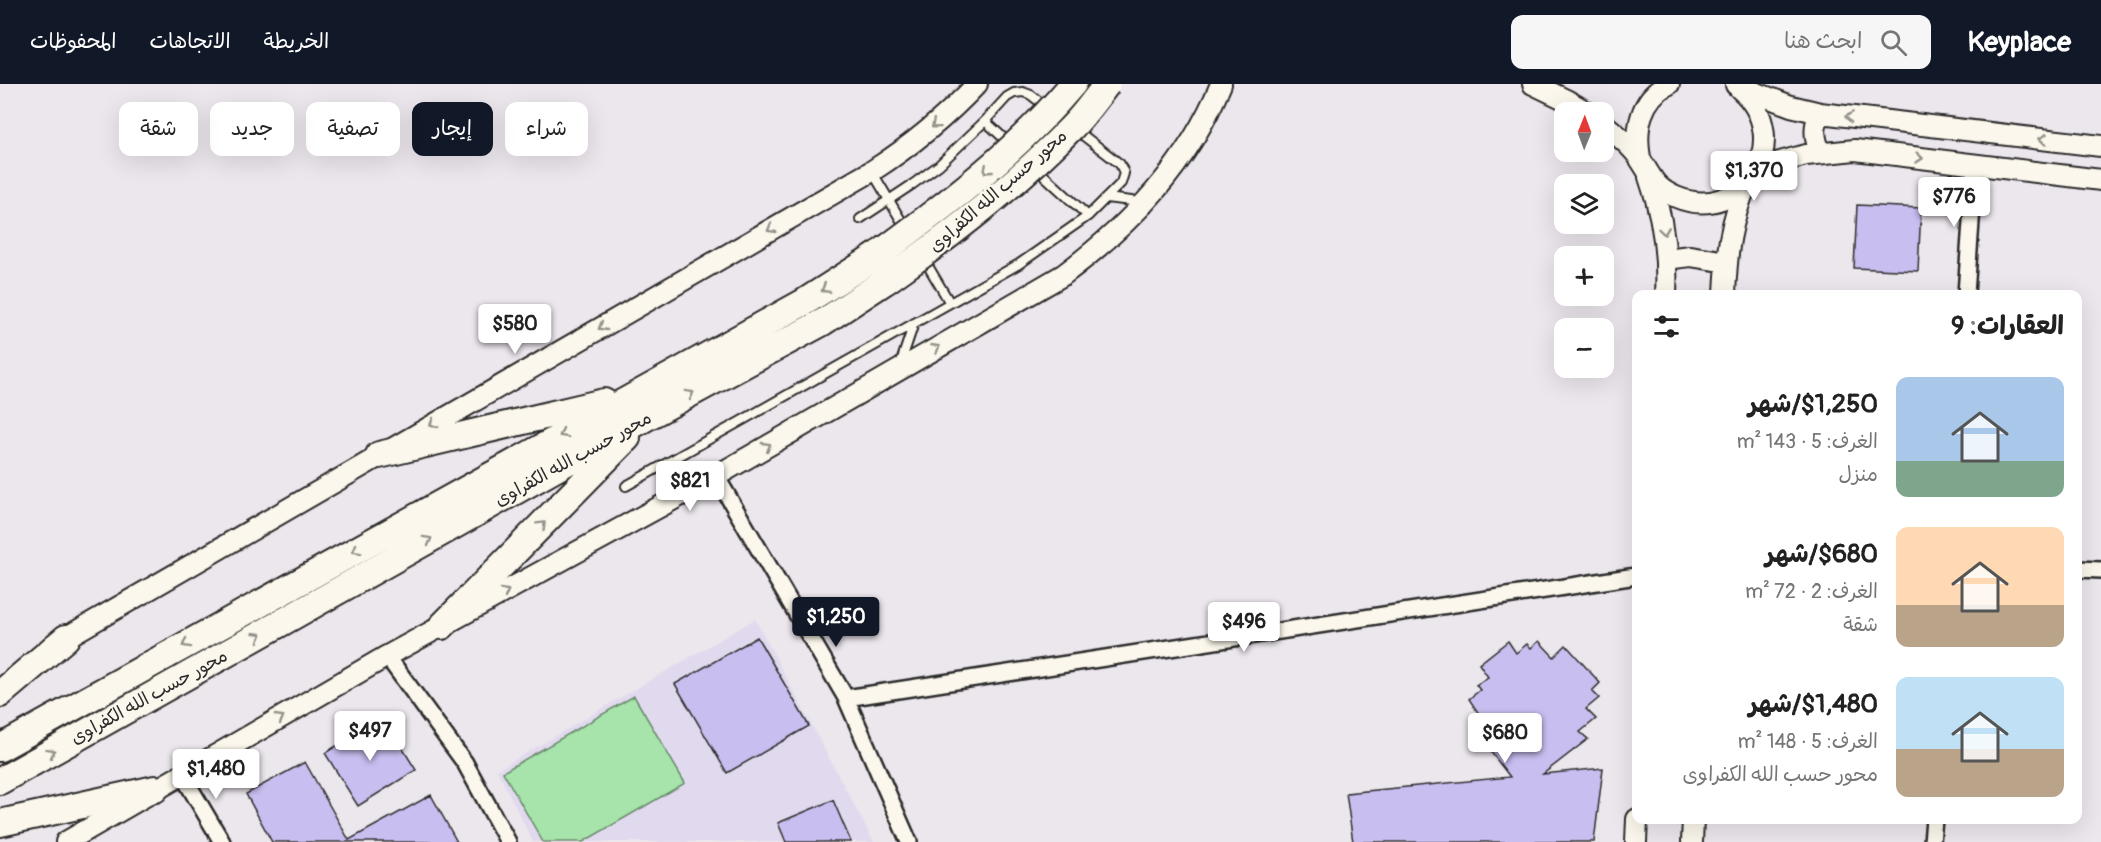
<!DOCTYPE html>
<html lang="ar">
<meta charset="utf-8">
<style>
:root{--surface:#fff;--page:#f6f6f6;--text:#222;--muted:#767676;--accent:#111827}
body{margin:0;font-family:Pangolin,"Playpen Sans Arabic",sans-serif;background:var(--page);color:var(--text);direction:rtl;height:100vh;display:flex;flex-direction:column;font-size:22px;white-space:nowrap}
*{box-sizing:border-box;margin:0}
p{font-size:20px;color:var(--muted)}
.icon{flex:none;width:33px;height:33px;fill:none;stroke:currentColor;stroke-width:2;stroke-linecap:round;stroke-linejoin:round}
.map{position:relative;flex:1;overflow:hidden;direction:ltr}
.details{position:absolute;left:1632px;top:206px;width:450px;height:534px;display:flex;flex-direction:column;background:var(--surface);border-radius:12px;box-shadow:0 6px 24px #0002;direction:rtl}
.details>*{flex:none}
.top-card{position:absolute;left:18px;top:18px;width:570px;height:54px;direction:rtl;display:flex;gap:12px}
.needle{width:39px;rotate:1deg}
.fabs{position:absolute;left:1554px;top:18px;display:grid;gap:12px}
.fabs a{display:grid;place-items:center;width:60px;height:60px;border-radius:12px;background:var(--surface);box-shadow:0 6px 24px #0002;font-size:30px}
.price{position:absolute;translate:-50% -51px;padding:0 14px;border-radius:6px;background:#fff;color:#222;font-size:20px;line-height:39px;filter:drop-shadow(0 2px 3px #0008)}
.price::after{content:'';position:absolute;left:50%;top:36px;width:18px;height:14px;margin-left:-9px;background:inherit;clip-path:polygon(0 0,100% 0,50% 100%)}
.price.current{background:var(--accent);color:#fff}
ul{padding:0;list-style:none}
li{display:flex;align-items:center;gap:18px;height:150px;padding:0 18px}
li span{display:grid;place-items:center;flex:none;width:168px;height:120px;border-radius:12px;color:#555}
li>.icon{margin-inline-start:auto}
span .icon{width:72px;height:72px;fill:#fffc;stroke-width:1}
li b{font-size:26px}
h2{display:flex;justify-content:space-between;align-items:center;height:72px;padding:0 18px;font-size:26px}
.pill{padding:0 21px;border-radius:12px;background:var(--surface);box-shadow:0 6px 24px #0002;font-size:21px;line-height:54px}
.pill.current{background:var(--accent);color:#fff}
header{display:flex;align-items:center;gap:36px;box-sizing:border-box;height:84px;padding:0 30px;background:var(--accent);color:#fff}
header strong{font-size:28px}
nav{display:flex;gap:33px;margin-inline-start:auto;font-size:21px}
.search{width:420px;height:54px;background:var(--page);display:flex;align-items:center;gap:15px;box-sizing:border-box;padding:0 21px;border-radius:12px;color:var(--muted);font-size:22px}
.map>svg:first-child{display:block}
</style>
<header>
<strong>Keyplace</strong>
<div class="search"><svg class="icon" aria-label="search" viewBox="0 0 24 24"><circle cx="10" cy="10" r="6"/><path d="M15 15l6 6"/></svg>ابحث هنا</div>
<nav><a>الخريطة</a><a>الاتجاهات</a><a>المحفوظات</a></nav>
</header>
<div class="map">
<svg width="2101" height="758" viewBox="0 0 2101 758">
<rect width="100%" height="100%" fill="#ece6ed"/>
<filter id="ink" filterUnits="userSpaceOnUse"><feTurbulence type="fractalNoise" baseFrequency=".0167" numOctaves="2"/><feDisplacementMap in="SourceGraphic" scale="12" xChannelSelector="R" yChannelSelector="G"/><feConvolveMatrix kernelMatrix="1 2 1 2 8 2 1 2 1" color-interpolation-filters="sRGB"/></filter>
<g filter="url(#ink)">
<path fill="#e1daee" d="M 755,535 L 874,758 L 533,758 L 497,686 Z"/>
<path fill="#a6e4ab" stroke="#68886b" stroke-width="1.5" d="M 634,612 L 685,699 L 583,758 L 543,758 L 503,688 Z"/>
<path fill="#c8bef0" stroke="#2b2b2b" stroke-width="1.5" d="M 1857,121 L 1921,124 L 1918,187 L 1854,184 Z
M 757,553 L 809,642 L 727,689 L 675,600 Z
M 1508,557 L 1516,569 L 1527,560 L 1531,564 L 1539,557 L 1554,573 L 1566,561 L 1600,599 L 1592,607 L 1599,614 L 1586,625 L 1596,635 L 1580,648 L 1588,655 L 1543,690 L 1603,684 L 1594,758 L 1353,758 L 1346,709 L 1510,693 L 1477,650 L 1487,642 L 1469,615 L 1480,606 L 1476,601 L 1488,593 L 1479,580 Z
M 383,633 L 416,686 L 358,722 L 325,669 Z
M 305,678 L 349,756 L 431,711 L 457,758 L 272,758 L 246,710 Z
M 833,716 L 851,758 L 786,758 L 778,739 Z"/>
<g fill="none" stroke-linecap="round" stroke-linejoin="round">
<defs>
<path id="service" d="M 985,37 L 1009,59
M 1036,84 L 1088,132
M 873,89 L 950,219
M 1106,114 L 1140,118
M 900,281 L 914,239
M 626,402 L 1019,180 L 1088,132 L 1121,99 L 1124,89 L 1120,80 L 1031,11 L 1023,8 L 1014,9 L 1007,13 L 985,37 L 939,81 L 913,100 L 860,135"/>
<path id="minor" d="M 1966,210 L 1975,80
M 716,392 L 846,614 L 909,758
M 2078,485 L 2101,486
M 387,572 L 465,679 L 508,758
M 846,614 L 1636,492
M 182,690 L 222,758
M 1932,758 L 1934,735"/>
<path id="tertiary" d="M 1533,0 L 1566,16 L 1587,28
M 1736,1 L 1791,22 L 1820,29 L 2101,62
M 1820,29 C 1813,43 1814,55 1821,69
M 1604,40 C 1616,50 1631,61 1640,75 C 1652,93 1654,104 1676,113 C 1743,141 1797,55 1740,5
M 1640,74 C 1635,45 1640,14 1669,0
M 1758,84 L 1806,71 L 1855,66 L 2101,96
M 1649,93 C 1663,132 1668,169 1666,210
M 1666,175 L 1690,172 L 1727,178
M 1725,210 C 1727,167 1730,139 1747,99
M 53,561 L 872,87 C 911,62 945,34 977,0
M 66,758 L 387,572 L 716,392 L 1063,191 C 1131,140 1188,81 1221,0
M 1636,758 L 1637,735
M 1692,758 L 1693,735"/>
<path id="primary" d="M 379,371 L 604,318
M 442,542 L 627,354
M 0,610 L 66,554
M 0,664 L 806,217 L 875,173
M 0,697 L 647,333 L 823,238 L 887,196
M 0,739 L 155,705"/>
</defs>
<use href="#service" stroke="#2b2b2b" stroke-width="12"/>
<use href="#minor" stroke="#2b2b2b" stroke-width="20"/>
<use href="#tertiary" stroke="#2b2b2b" stroke-width="24"/>
<use href="#primary" stroke="#2b2b2b" stroke-width="30"/>
<use href="#service" stroke="#fbf7ec" stroke-width="8"/>
<use href="#minor" stroke="#fbf7ec" stroke-width="15"/>
<use href="#tertiary" stroke="#fbf7ec" stroke-width="20"/>
<use href="#primary" stroke="#fbf7ec" stroke-width="26"/>
<defs>
<path id="primary-bridge" d="M 875,173 C 946,121 1016,68 1073,0
M 887,196 C 953,150 1016,101 1072,43 C 1085,30 1096,14 1107,0"/>
</defs>
<use href="#primary-bridge" stroke="#2b2b2b" stroke-width="30" stroke-linecap="butt"/>
<use href="#primary-bridge" stroke="#fbf7ec" stroke-width="26"/>
</g>
<defs><path id="oneway-chevron" d="M-2-3.5L2.5 0L-2 3.5" fill="none" stroke-width="1.6" stroke-linecap="round" stroke-linejoin="round" transform="scale(1.5)"/></defs>
<g stroke="#93918c">
<use href="#oneway-chevron" transform="translate(1849 33) rotate(-172)"/>
<use href="#oneway-chevron" transform="translate(935 41) rotate(140)"/>
<use href="#oneway-chevron" transform="translate(2043 55) rotate(-173)"/>
<use href="#oneway-chevron" transform="translate(1919 74) rotate(6)"/>
<use href="#oneway-chevron" transform="translate(987 86) rotate(139)"/>
<use href="#oneway-chevron" transform="translate(771 145) rotate(150)"/>
<use href="#oneway-chevron" transform="translate(1664 147) rotate(82)"/>
<use href="#oneway-chevron" transform="translate(825 205) rotate(148)"/>
<use href="#oneway-chevron" transform="translate(602 243) rotate(150)"/>
<use href="#oneway-chevron" transform="translate(936 264) rotate(-30)"/>
<use href="#oneway-chevron" transform="translate(690 310) rotate(-29)"/>
<use href="#oneway-chevron" transform="translate(433 340) rotate(150)"/>
<use href="#oneway-chevron" transform="translate(563 350) rotate(151)"/>
<use href="#oneway-chevron" transform="translate(767 362) rotate(-31)"/>
<use href="#oneway-chevron" transform="translate(542 441) rotate(-45)"/>
<use href="#oneway-chevron" transform="translate(428 456) rotate(-29)"/>
<use href="#oneway-chevron" transform="translate(356 466) rotate(151)"/>
<use href="#oneway-chevron" transform="translate(505 508) rotate(-29)"/>
<use href="#oneway-chevron" transform="translate(258 552) rotate(-29)"/>
<use href="#oneway-chevron" transform="translate(186 560) rotate(151)"/>
<use href="#oneway-chevron" transform="translate(280 634) rotate(-30)"/>
<use href="#oneway-chevron" transform="translate(51 668) rotate(-29)"/>
</g>
</g>
<g text-anchor="middle" dominant-baseline="central" stroke-width="4.5" stroke-linejoin="round" paint-order="stroke">
<g font-size="18" fill="#2b2b2b" stroke="#fbf7ec">
<text transform="translate(998 107) rotate(-41)">محور حسب الله الكفراوى</text>
<text transform="translate(573 375) rotate(-29)">محور حسب الله الكفراوى</text>
<text transform="translate(149 613) rotate(-29)">محور حسب الله الكفراوى</text>
</g>
</g>
</svg>
<div class="fabs">
<a><svg class="needle" viewBox="-14 -14 28 28"><path d="M0-13l5 13h-10z" fill="#e53935"/><path d="M0 13l5-13h-10z" fill="#767676"/></svg></a>
<a><svg class="icon" aria-label="layers" viewBox="0 0 24 24"><path d="M12 4l9 5-9 5-9-5zM3 14l9 5 9-5"/></svg></a>
<a>+</a>
<a>−</a>
</div>
<b class="price" style="left:1754px;top:118px">$1,370</b>
<b class="price" style="left:1954px;top:144px">$776</b>
<b class="price" style="left:515px;top:271px">$580</b>
<b class="price" style="left:690px;top:428px">$821</b>
<b class="price current" style="left:836px;top:564px">$1,250</b>
<b class="price" style="left:1244px;top:569px">$496</b>
<b class="price" style="left:370px;top:678px">$497</b>
<b class="price" style="left:1505px;top:680px">$680</b>
<b class="price" style="left:216px;top:716px">$1,480</b>
<div class="top-card">
<a class="pill">شراء</a>
<a class="pill current">إيجار</a>
<a class="pill">تصفية</a>
<a class="pill">جديد</a>
<a class="pill">شقة</a>
</div>
<section class="details">
<h2>العقارات: 9<svg class="icon" aria-label="filters" viewBox="0 0 24 24"><path d="M4 7h16M4 17h16"/><circle cx="9" cy="7" r="2"/><circle cx="15" cy="17" r="2"/></svg></h2>
<ul>
<li><span style="background:linear-gradient(#a9c7e8 70%,#7fa58c 0)"><svg class="icon" aria-label="home" viewBox="0 0 24 24"><path d="M3 11l9-7 9 7M6 9v11h12V9"/></svg></span><div><b>$1,250/شهر</b><p>الغرف: 5 · 143 m²</p><p>منزل</p></div></li>
<li><span style="background:linear-gradient(#ffd9b3 65%,#b9a48a 0)"><svg class="icon" aria-label="home" viewBox="0 0 24 24"><path d="M3 11l9-7 9 7M6 9v11h12V9"/></svg></span><div><b>$680/شهر</b><p>الغرف: 2 · 72 m²</p><p>شقة</p></div></li>
<li><span style="background:linear-gradient(#bfe0f5 60%,#b9a48a 0)"><svg class="icon" aria-label="home" viewBox="0 0 24 24"><path d="M3 11l9-7 9 7M6 9v11h12V9"/></svg></span><div><b>$1,480/شهر</b><p>الغرف: 5 · 148 m²</p><p>محور حسب الله الكفراوى</p></div></li>
</ul>
</section>
</div>
